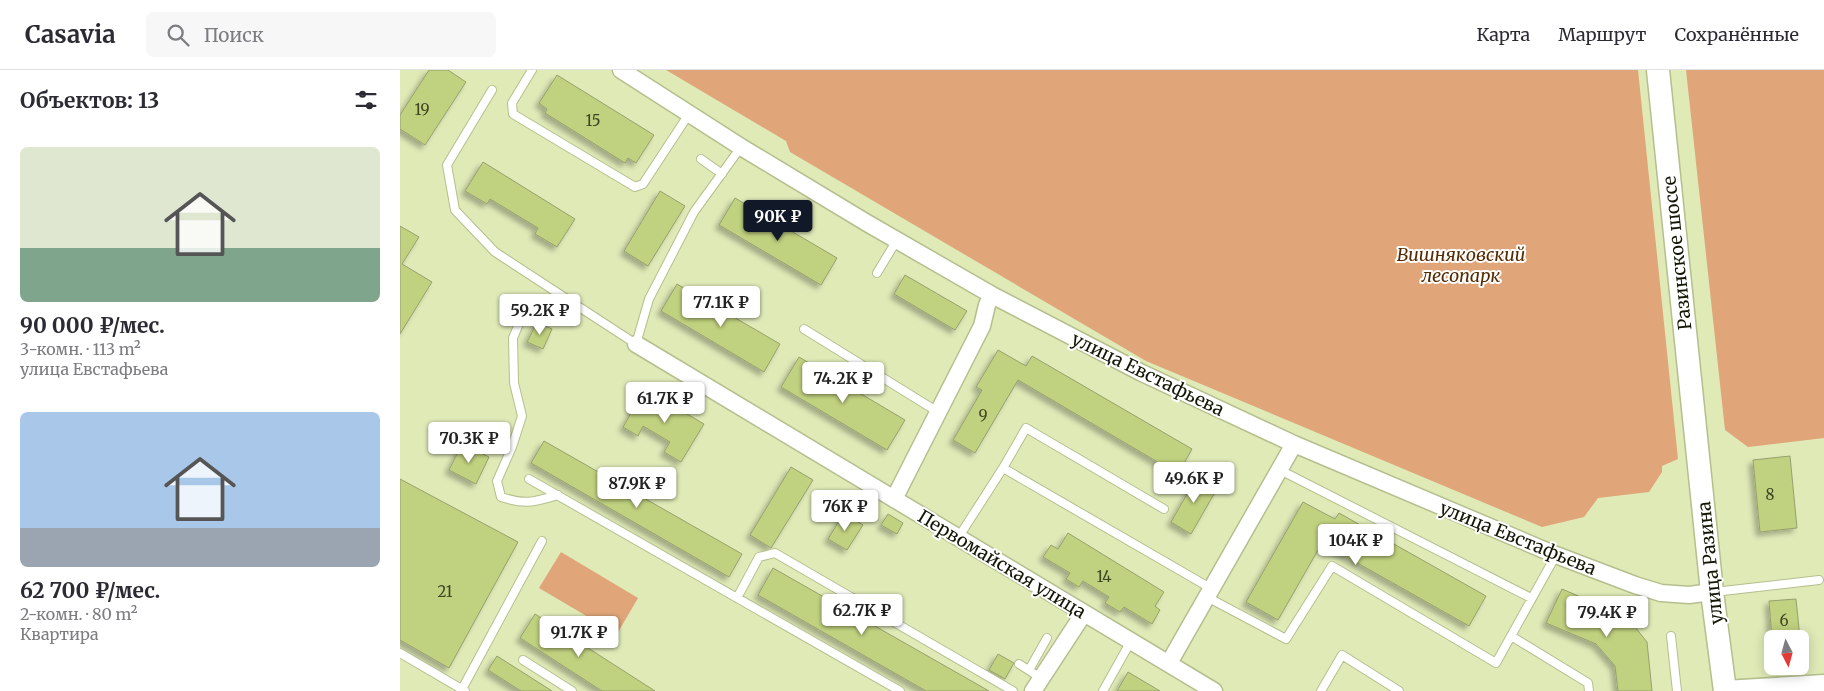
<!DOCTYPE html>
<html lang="ru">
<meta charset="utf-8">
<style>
:root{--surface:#fff;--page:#f7f7f7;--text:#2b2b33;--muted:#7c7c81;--line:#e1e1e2;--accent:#111827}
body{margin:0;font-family:Merriweather,serif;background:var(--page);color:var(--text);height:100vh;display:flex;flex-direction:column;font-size:19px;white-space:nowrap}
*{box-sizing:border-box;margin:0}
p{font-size:16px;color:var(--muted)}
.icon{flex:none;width:28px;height:28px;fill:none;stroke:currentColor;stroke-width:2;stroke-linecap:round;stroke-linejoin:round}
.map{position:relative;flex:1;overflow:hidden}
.side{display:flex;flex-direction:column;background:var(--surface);width:400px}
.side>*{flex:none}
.needle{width:32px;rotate:174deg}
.tools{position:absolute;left:1364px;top:560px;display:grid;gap:10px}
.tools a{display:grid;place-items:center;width:45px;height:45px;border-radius:8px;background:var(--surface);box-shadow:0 2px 12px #0003;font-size:25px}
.price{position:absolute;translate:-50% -42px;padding:0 11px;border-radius:5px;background:#fff;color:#222;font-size:16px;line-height:32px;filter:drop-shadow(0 1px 2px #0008)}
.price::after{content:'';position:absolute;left:50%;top:30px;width:15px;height:11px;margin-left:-8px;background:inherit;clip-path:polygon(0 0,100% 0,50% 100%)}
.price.current{background:var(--accent);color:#fff}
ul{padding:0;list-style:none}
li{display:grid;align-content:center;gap:10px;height:265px;padding:0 20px}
li span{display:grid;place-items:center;height:155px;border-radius:8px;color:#555}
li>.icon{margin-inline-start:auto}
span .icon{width:90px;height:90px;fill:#fffc;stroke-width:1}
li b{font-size:21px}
h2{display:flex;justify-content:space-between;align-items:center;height:60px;padding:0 20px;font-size:21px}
header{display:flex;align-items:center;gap:30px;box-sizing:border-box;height:70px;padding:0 25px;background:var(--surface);border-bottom:1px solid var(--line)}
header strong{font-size:24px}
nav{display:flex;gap:28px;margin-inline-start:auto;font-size:18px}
.search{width:350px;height:45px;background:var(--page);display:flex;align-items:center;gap:12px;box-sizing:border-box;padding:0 18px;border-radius:8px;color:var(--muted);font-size:19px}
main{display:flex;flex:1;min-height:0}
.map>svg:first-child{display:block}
</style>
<header>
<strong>Casavia</strong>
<div class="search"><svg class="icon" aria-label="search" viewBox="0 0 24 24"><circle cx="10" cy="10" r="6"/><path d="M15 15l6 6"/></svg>Поиск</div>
<nav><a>Карта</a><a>Маршрут</a><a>Сохранённые</a></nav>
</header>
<main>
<section class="side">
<h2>Объектов: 13<svg class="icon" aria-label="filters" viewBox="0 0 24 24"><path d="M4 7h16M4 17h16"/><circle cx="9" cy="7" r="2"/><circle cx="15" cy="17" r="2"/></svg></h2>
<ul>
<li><span style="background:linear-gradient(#dfe7d0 65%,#7fa58c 0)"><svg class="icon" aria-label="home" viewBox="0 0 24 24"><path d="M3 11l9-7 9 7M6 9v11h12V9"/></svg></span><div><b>90 000 ₽/мес.</b><p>3-комн. · 113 m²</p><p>улица Евстафьева</p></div></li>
<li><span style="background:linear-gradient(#a9c7e8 75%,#9aa5b1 0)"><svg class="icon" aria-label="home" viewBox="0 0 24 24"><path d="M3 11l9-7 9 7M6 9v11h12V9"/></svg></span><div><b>62 700 ₽/мес.</b><p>2-комн. · 80 m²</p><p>Квартира</p></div></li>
</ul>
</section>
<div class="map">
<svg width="1424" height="621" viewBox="0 0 1424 621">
<defs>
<filter id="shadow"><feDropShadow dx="-4" dy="4" stdDeviation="2.5" flood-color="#0004"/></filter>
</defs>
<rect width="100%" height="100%" fill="#dfeab7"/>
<path fill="#e0a578" d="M 266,0 L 1238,0 L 1278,389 L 1262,396 L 1262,402 L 1249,422 L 1198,428 L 1184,447 L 1142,457 L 746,291 L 390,82 L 386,71 Z
M 1286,0 L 1424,0 L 1424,368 L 1348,377 L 1325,360 Z
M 161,482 L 238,528 L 217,564 L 139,518 Z"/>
<path fill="#c0d17f" stroke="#96a06f" filter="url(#shadow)" d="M 29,0 L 48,0 L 66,12 L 25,75 L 0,59 L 0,45 Z
M 157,5 L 254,65 L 236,93 L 228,88 L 225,93 L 145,43 L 147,39 L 139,33 Z
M 83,92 L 175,149 L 157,177 L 135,164 L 138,158 L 90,129 L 87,134 L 65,121 Z
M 260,121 L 285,136 L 248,196 L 224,181 Z
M 335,128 L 437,188 L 421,215 L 319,155 Z
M 0,156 L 19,167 L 2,194 L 32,212 L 0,264 Z
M 505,205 L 567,241 L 555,260 L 494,224 Z
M 277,214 L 380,274 L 364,302 L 261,241 Z
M 137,252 L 152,259 L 143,279 L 127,272 Z
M 598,280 L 626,296 L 632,286 L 792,379 L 778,404 L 618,310 L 575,383 L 553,370 L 582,320 L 576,317 Z
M 399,287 L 505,350 L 487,380 L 381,317 Z
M 245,319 L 304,354 L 281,392 L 264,382 L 270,372 L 243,356 L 238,366 L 223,357 Z
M 144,371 L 342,484 L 329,507 L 131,393 Z
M 62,374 L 89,387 L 76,414 L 49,400 Z
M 1390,386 L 1397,458 L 1360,462 L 1353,390 Z
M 391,397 L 413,410 L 371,478 L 350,465 Z
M 798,405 L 818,417 L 791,464 L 771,452 Z
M 0,409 L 118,472 L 49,598 L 0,570 Z
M 903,432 L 935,449 L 939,443 L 1086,526 L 1069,556 L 922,473 L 878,550 L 846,532 Z
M 444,443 L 463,455 L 447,480 L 428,469 Z
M 488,444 L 503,453 L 497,464 L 481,455 Z
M 668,463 L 764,522 L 755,536 L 760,540 L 752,554 L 724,537 L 720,542 L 705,533 L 709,527 L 683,511 L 679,517 L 666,509 L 670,503 L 643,487 L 651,475 L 658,479 Z
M 373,498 L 589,621 L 526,621 L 358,525 Z
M 1162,519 L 1227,547 L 1247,572 L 1252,621 L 1218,621 L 1215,596 L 1196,574 L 1146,553 Z
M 1396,529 L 1400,569 L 1372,569 L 1369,531 Z
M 135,544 L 255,621 L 202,621 L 120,568 Z
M 598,584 L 614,593 L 605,609 L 589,600 Z
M 97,586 L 152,621 L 121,621 L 88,600 Z
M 728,602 L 760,621 L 717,621 Z"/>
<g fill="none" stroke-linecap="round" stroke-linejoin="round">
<defs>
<path id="service" d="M 132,0 L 112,33 L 113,44 L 235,117 L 243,114 L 289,44
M 92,20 L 47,95 L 55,140 L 95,182 L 170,231
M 301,89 L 322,104
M 477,203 L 497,170
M 404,259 L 538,342
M 603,398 L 626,358 L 764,439
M 880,400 L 1131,528
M 129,409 L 500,621
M 158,425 C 134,432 126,435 101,427 L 97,411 L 112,377 L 122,346 L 114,313 L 113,268 L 121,249 L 138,233 L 170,231 L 236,274 L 249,229 L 294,142 L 341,77
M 558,468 L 603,398 L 812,519
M 1314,522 L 1419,510
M 807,527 L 886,569 L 932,496 L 1096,593 L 1156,485
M 337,528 L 359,487 L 375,483 L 613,621
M 1111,566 L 1188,613 L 1189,621
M 1271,566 L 1277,621
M 0,583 L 65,621
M 123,590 L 172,621
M 619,594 L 641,608
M 629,600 L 647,568
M 61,621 L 142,471
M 703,621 L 731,571
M 921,621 L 942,585 L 999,621"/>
<path id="minor" d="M 221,0 L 341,77 L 467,153 L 592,225 L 742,303 L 894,374 L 1156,485 L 1235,515 L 1261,523 L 1289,525 L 1312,522
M 236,274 L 814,621
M 494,429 L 582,256 L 587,235 L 592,225
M 769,593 L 894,374
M 1324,619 L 1424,613
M 633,621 L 684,543"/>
<path id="secondary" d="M 1258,0 L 1312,522 L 1325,621"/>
</defs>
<use href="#service" stroke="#b4bf8d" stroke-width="10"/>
<use href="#minor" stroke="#b4bf8d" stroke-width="19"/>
<use href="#secondary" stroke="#b4bf8d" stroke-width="25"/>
<use href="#service" stroke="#fff" stroke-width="8"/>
<use href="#minor" stroke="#fff" stroke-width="16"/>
<use href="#secondary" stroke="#fff" stroke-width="22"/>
</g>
<g text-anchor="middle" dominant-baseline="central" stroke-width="4" stroke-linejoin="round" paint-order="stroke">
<g font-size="15" fill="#3e4523">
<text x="22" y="39">19</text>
<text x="193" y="50">15</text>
<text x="583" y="345">9</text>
<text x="1370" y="424">8</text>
<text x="704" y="506">14</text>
<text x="45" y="521">21</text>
<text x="1384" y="550">6</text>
</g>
<g font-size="18" fill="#131604" stroke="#fff">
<text transform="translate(1277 183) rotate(-96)">Разинское шоссе</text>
<text transform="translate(748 304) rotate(26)">улица Евстафьева</text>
<text transform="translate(1118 468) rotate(22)">улица Евстафьева</text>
<text transform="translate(1310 493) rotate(-96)">улица Разина</text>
<text transform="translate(602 494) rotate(31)">Первомайская улица</text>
</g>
<g font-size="18" font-style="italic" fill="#562a00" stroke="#fff">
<text x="1061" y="184">Вишняковский<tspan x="1061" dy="21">лесопарк</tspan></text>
</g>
</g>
</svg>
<div class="tools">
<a><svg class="needle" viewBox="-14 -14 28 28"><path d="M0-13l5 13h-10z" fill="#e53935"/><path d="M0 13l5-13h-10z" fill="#7c7c81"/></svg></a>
</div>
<b class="price current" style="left:378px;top:172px">90K ₽</b>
<b class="price" style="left:321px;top:258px">77.1K ₽</b>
<b class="price" style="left:140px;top:266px">59.2K ₽</b>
<b class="price" style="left:443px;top:334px">74.2K ₽</b>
<b class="price" style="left:265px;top:354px">61.7K ₽</b>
<b class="price" style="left:69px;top:394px">70.3K ₽</b>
<b class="price" style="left:794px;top:434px">49.6K ₽</b>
<b class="price" style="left:237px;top:439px">87.9K ₽</b>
<b class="price" style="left:445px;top:462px">76K ₽</b>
<b class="price" style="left:956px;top:496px">104K ₽</b>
<b class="price" style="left:462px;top:566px">62.7K ₽</b>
<b class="price" style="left:1207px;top:568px">79.4K ₽</b>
<b class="price" style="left:179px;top:588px">91.7K ₽</b>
</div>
</main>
